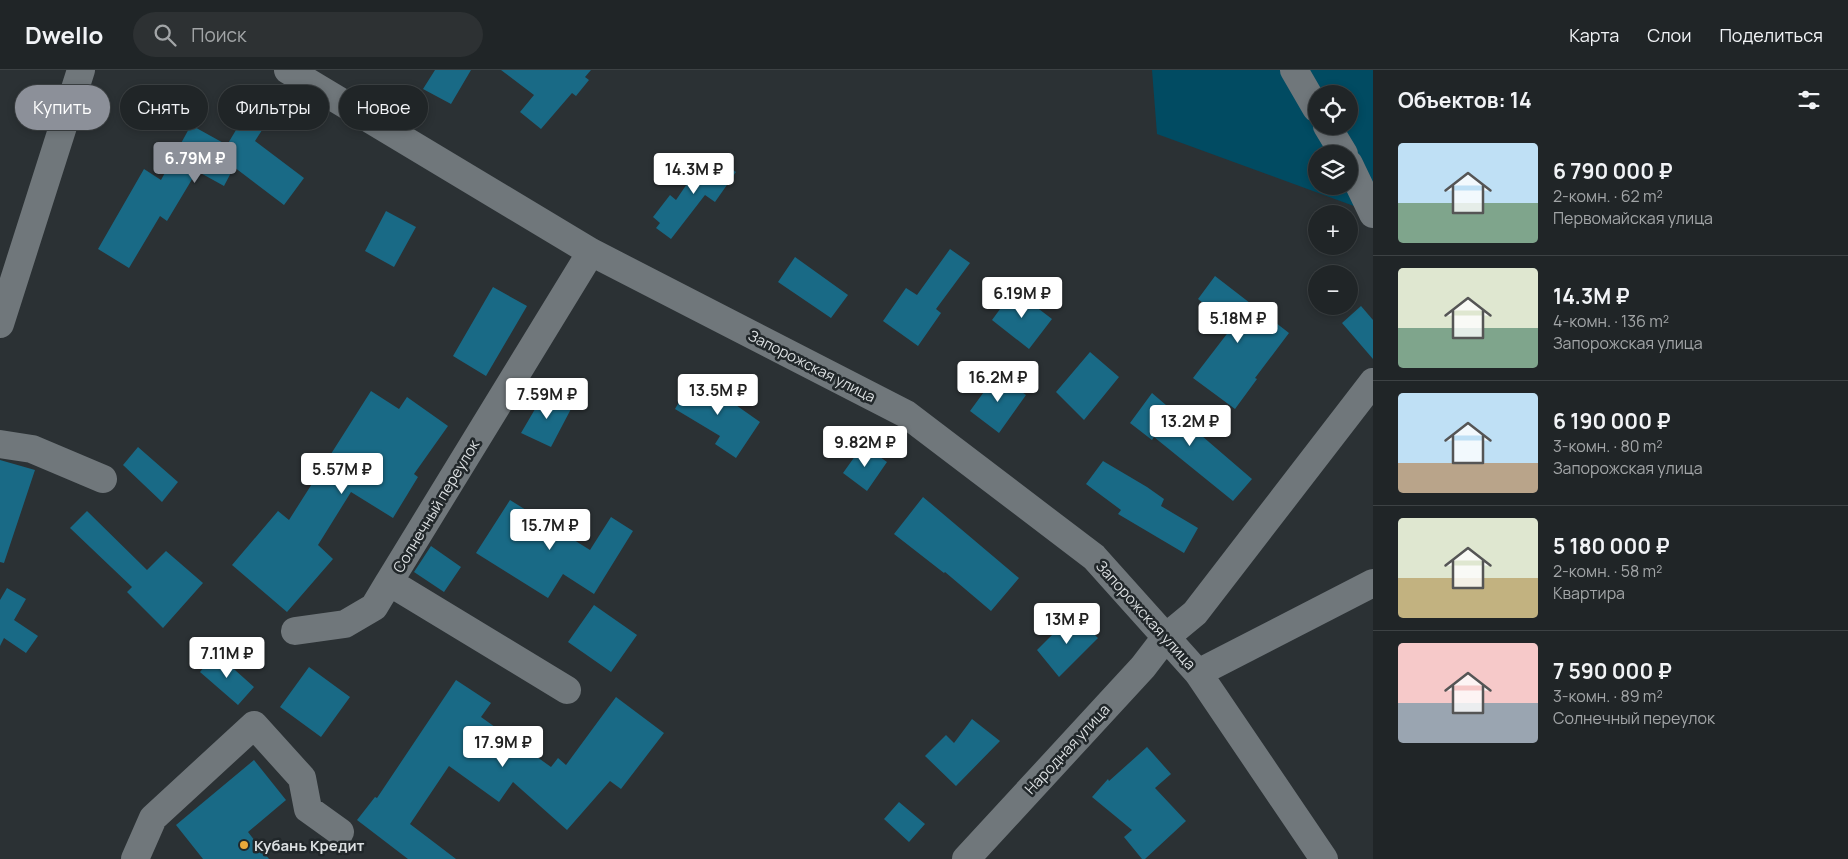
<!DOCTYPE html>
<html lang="ru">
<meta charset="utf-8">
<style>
:root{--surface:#202527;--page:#2d3133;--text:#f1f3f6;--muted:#a2a5a7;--line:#3d4244;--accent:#8c9099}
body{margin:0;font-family:Manrope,sans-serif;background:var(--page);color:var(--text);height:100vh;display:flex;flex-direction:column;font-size:19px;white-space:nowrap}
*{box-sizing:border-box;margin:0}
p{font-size:16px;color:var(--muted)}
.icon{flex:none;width:28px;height:28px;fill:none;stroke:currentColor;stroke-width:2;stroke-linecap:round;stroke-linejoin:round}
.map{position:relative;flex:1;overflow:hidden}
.panel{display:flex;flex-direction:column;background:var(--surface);width:475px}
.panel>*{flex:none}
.guide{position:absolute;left:15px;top:15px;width:475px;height:45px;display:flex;gap:10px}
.buttons{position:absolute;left:1308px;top:15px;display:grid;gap:10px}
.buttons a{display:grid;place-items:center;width:50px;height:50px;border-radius:50%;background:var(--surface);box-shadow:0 2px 8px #0003,0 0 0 1px var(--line);font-size:25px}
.price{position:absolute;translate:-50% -42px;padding:0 11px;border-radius:5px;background:#fff;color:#222;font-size:16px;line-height:32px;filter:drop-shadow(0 1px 2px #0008)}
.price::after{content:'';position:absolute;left:50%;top:30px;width:15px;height:11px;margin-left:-8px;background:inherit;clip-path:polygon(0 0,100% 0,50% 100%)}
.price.active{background:var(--accent);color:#fff}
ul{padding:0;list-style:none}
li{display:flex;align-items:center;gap:15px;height:125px;padding:0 25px}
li+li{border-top:1px solid var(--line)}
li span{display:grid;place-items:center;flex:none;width:140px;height:100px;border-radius:5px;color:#555}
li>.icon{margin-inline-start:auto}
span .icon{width:60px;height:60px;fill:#fffc;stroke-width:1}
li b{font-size:21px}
h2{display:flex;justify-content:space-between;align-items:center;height:60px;padding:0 25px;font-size:21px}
.pill{padding:0 18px;border-radius:22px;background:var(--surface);box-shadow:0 2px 8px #0003,0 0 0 1px var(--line);font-size:18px;line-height:45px}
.pill.active{background:var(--accent);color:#fff}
header{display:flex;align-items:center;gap:30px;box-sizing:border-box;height:70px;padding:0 25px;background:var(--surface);border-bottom:1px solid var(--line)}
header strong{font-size:24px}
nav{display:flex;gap:28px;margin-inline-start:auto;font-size:18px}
.search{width:350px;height:45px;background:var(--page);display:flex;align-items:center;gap:12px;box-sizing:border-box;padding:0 18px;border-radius:28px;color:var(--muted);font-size:19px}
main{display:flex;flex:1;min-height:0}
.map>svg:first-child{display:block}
</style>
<header>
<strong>Dwello</strong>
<div class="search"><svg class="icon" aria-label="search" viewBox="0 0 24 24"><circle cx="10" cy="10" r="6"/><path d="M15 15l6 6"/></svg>Поиск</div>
<nav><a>Карта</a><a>Слои</a><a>Поделиться</a></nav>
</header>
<main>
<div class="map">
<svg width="1373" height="789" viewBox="0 0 1373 789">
<rect width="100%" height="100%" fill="#2b3134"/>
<path fill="#014b62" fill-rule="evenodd" d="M 1152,0 L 1373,0 L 1373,143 L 1157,64 ZM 1316,24 L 1349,24 L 1349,56 L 1316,56 ZM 1316,84 L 1349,84 L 1349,116 L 1316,116 Z"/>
<path fill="#196a86" d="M 435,0 L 471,0 L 451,34 L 423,19 Z
M 501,0 L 591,0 L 585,7 L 589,10 L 576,26 L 572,23 L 541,59 L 520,42 L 534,25 Z
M 245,45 L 264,57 L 255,71 L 304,108 L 284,135 L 234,97 L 224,116 L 197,101 L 167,151 L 160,146 L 129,198 L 98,179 L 144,99 L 161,110 L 191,55 L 227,75 Z
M 708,83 L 736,102 L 715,132 L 705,125 L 671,169 L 656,158 L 660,153 L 653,147 L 670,125 L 676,130 Z
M 386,141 L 416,157 L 394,197 L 365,181 Z
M 950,179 L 970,193 L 936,239 L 941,243 L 918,276 L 883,251 L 906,218 L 917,225 Z
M 795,187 L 848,225 L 831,248 L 778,212 Z
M 1215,206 L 1289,263 L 1255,308 L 1257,309 L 1235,339 L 1193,308 L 1233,256 L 1198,229 Z
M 493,217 L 527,236 L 486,306 L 453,286 Z
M 1014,220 L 1052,249 L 1029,279 L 992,250 Z
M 1361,236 L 1373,250 L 1373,289 L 1342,253 Z
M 1090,282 L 1119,307 L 1084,350 L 1056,322 Z
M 997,304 L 1026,325 L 999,363 L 970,341 Z
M 694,306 L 717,320 L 716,321 L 760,352 L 736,388 L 715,374 L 720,366 L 675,339 Z
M 371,321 L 399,339 L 407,327 L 448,356 L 414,404 L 418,407 L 393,448 L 351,422 L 318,475 L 333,489 L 287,542 L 232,495 L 278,441 L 289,450 Z
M 545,322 L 572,337 L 551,377 L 521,363 Z
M 1152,323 L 1252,409 L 1233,431 L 1154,367 L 1152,370 L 1130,353 Z
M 863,375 L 887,392 L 867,421 L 843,403 Z
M 138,377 L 178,412 L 162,432 L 123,395 Z
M 0,390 L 35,400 L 4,493 L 0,492 Z
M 1103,391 L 1147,417 L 1164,429 L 1161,436 L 1198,458 L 1184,483 L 1118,444 L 1121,440 L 1086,414 Z
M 923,427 L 1019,508 L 991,541 L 945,502 L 944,503 L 894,464 Z
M 510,430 L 590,480 L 611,447 L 633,461 L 594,524 L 563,504 L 548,528 L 476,483 Z
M 87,441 L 147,500 L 166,481 L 203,513 L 163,558 L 127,522 L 132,517 L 70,458 Z
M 431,476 L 461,497 L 444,522 L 414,502 Z
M 7,518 L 26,529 L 14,550 L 38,566 L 26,583 L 4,568 L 0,576 L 0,530 Z
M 594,535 L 637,565 L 611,602 L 568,572 Z
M 1073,544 L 1098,568 L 1059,607 L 1037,580 Z
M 216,583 L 254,617 L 238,635 L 200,602 Z
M 309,597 L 350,627 L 321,667 L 280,637 Z
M 456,610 L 491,633 L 481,647 L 551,697 L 558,688 L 566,695 L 616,627 L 664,663 L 621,719 L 610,711 L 567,760 L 513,712 L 499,732 L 449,696 L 410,754 L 456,789 L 408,789 L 357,750 L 375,727 L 377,728 Z
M 972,649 L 1000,671 L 956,716 L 925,686 L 946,665 L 954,673 Z
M 1147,677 L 1171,704 L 1155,718 L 1186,751 L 1145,789 L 1142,789 L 1124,767 L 1132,760 L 1092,727 L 1108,709 L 1109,711 Z
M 254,690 L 286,730 L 248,762 L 269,789 L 203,789 L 176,755 Z
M 899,732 L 925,754 L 909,772 L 884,749 Z"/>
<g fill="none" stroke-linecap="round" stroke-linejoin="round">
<path stroke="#70777b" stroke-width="28" d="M 288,0 L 591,182 L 906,344 L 1094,487 L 1198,603 L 1324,789
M 1294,0 L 1316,38
M 1327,56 L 1344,84
M 1349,94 L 1373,144
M 0,254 L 81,0
M 0,374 L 32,379 L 103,409
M 295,561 L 345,554 L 374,537 L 389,512
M 1198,603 L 1373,513
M 567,620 L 389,512 L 591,182
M 135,789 L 153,748 L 254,655 L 302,708 L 308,739 L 340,762
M 966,789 L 1143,597 L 1166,567 L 1195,543 L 1373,312"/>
</g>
<circle fill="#eba93a" stroke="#21272a" stroke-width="2" cx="244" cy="775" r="5"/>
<g text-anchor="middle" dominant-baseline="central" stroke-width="5" stroke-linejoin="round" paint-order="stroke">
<g font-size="15" fill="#dbdfe1" stroke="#21272a">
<text transform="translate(812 296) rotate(27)">Запорожская улица</text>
<text transform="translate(436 436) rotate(-59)">Солнечный переулок</text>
<text transform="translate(1146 545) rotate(48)">Запорожская улица</text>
<text transform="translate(1067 679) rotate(-47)">Народная улица</text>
</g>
<g font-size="15" font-weight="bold" fill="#dbdfe1" stroke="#21272a" text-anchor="start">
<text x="254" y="775">Кубань Кредит</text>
</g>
</g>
</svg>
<div class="buttons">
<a><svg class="icon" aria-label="locate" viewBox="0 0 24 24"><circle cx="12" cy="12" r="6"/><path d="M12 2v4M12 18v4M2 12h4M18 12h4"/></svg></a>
<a><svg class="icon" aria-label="layers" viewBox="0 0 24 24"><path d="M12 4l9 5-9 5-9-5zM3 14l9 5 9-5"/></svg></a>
<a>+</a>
<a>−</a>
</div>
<b class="price active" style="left:195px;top:114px">6.79M ₽</b>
<b class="price" style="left:694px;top:125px">14.3M ₽</b>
<b class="price" style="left:1022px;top:249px">6.19M ₽</b>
<b class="price" style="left:1238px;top:274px">5.18M ₽</b>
<b class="price" style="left:998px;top:333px">16.2M ₽</b>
<b class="price" style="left:718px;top:346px">13.5M ₽</b>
<b class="price" style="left:547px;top:350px">7.59M ₽</b>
<b class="price" style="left:1190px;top:377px">13.2M ₽</b>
<b class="price" style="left:865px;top:398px">9.82M ₽</b>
<b class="price" style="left:342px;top:425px">5.57M ₽</b>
<b class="price" style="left:550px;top:481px">15.7M ₽</b>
<b class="price" style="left:1067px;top:575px">13M ₽</b>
<b class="price" style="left:227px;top:609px">7.11M ₽</b>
<b class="price" style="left:503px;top:698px">17.9M ₽</b>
<div class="guide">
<a class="pill active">Купить</a>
<a class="pill">Снять</a>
<a class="pill">Фильтры</a>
<a class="pill">Новое</a>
</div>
</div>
<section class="panel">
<h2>Объектов: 14<svg class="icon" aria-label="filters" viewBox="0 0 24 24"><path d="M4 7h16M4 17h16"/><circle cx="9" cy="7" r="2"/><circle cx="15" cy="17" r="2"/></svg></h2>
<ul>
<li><span style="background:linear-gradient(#bfe0f5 60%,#7fa58c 0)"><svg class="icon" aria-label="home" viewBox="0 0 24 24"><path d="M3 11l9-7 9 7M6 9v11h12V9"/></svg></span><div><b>6 790 000 ₽</b><p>2-комн. · 62 m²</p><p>Первомайская улица</p></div></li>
<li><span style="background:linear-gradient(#dfe7d0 60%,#7fa58c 0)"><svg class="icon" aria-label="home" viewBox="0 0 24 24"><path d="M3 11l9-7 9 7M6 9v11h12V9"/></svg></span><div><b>14.3M ₽</b><p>4-комн. · 136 m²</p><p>Запорожская улица</p></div></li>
<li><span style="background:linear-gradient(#bfe0f5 70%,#b9a48a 0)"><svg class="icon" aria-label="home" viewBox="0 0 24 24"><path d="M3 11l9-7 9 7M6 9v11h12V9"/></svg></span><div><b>6 190 000 ₽</b><p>3-комн. · 80 m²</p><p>Запорожская улица</p></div></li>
<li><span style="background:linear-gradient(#dfe7d0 60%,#c2b280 0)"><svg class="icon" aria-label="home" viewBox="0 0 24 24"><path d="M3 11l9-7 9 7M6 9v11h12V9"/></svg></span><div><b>5 180 000 ₽</b><p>2-комн. · 58 m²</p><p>Квартира</p></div></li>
<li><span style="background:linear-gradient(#f6c9c9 60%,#9aa5b1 0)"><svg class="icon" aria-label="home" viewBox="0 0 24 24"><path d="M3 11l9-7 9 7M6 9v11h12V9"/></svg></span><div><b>7 590 000 ₽</b><p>3-комн. · 89 m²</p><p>Солнечный переулок</p></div></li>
</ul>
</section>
</main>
